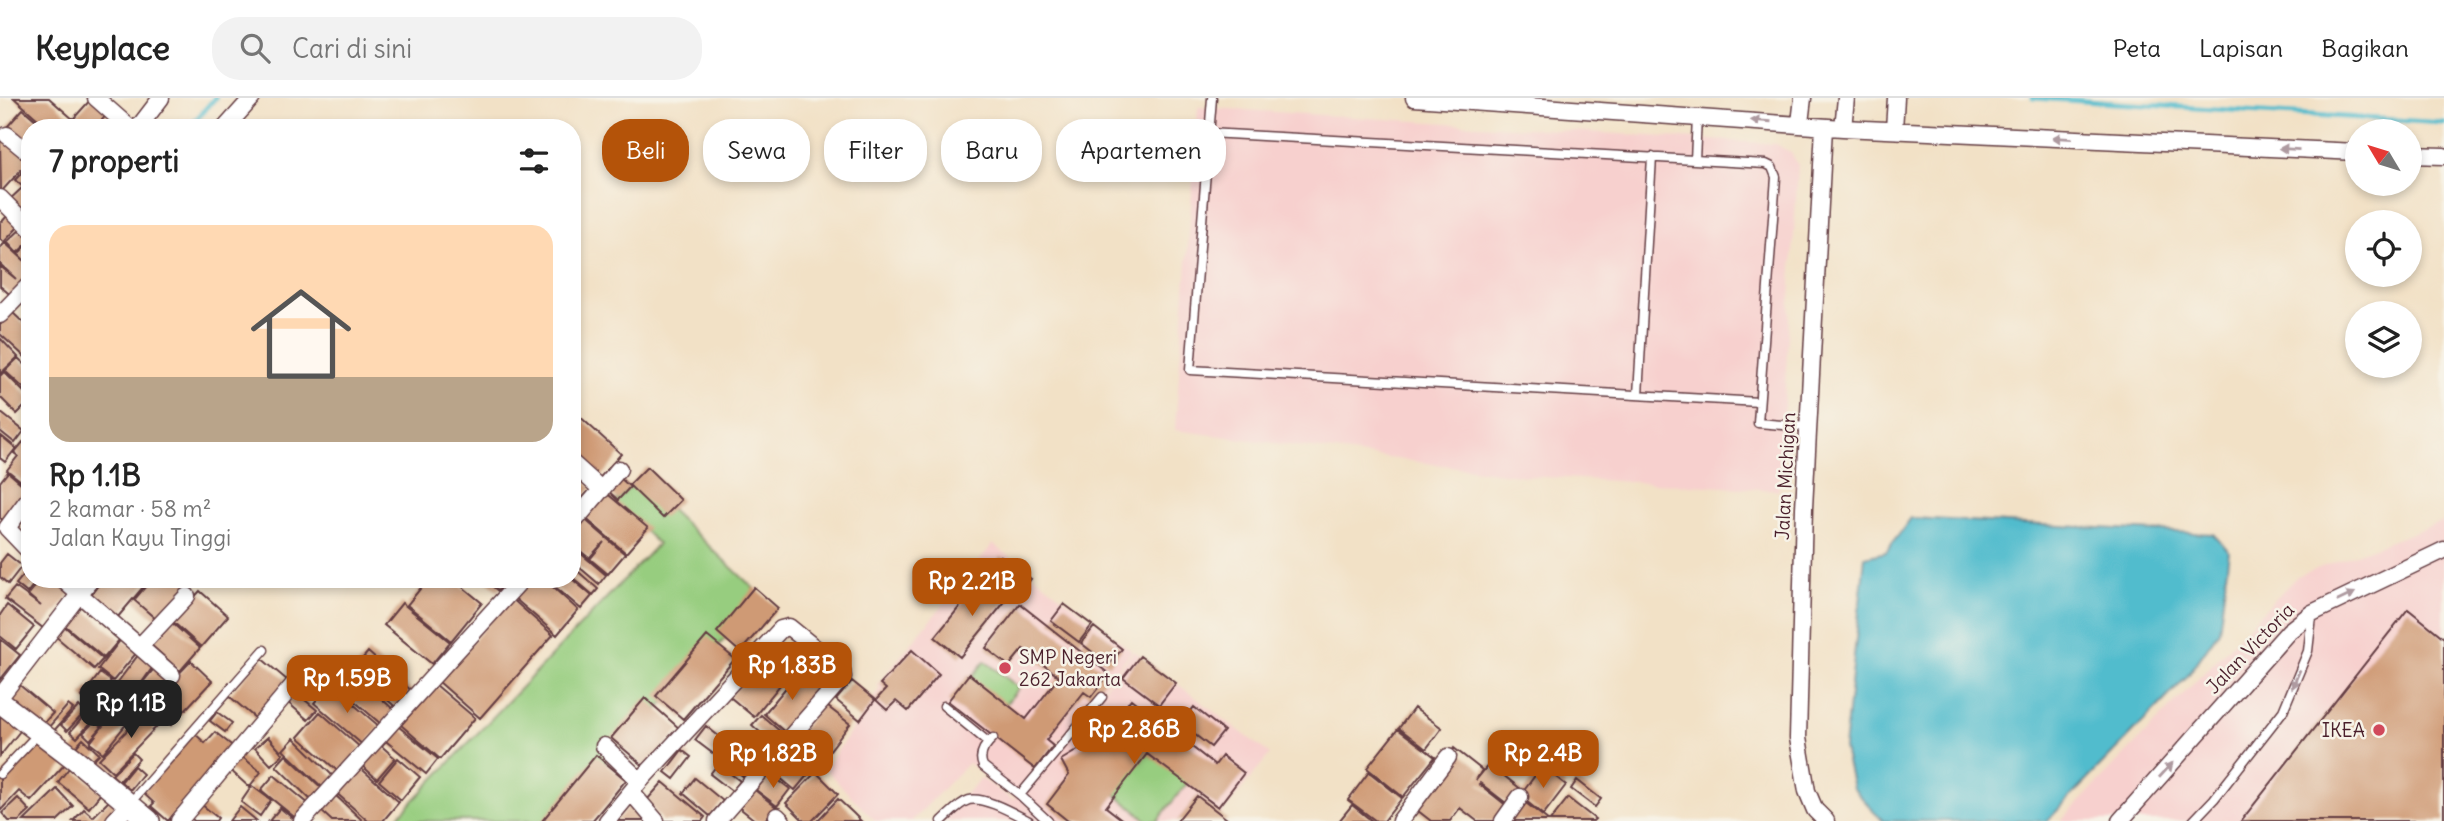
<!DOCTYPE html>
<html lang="id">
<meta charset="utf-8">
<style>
:root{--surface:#fff;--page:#f2f2f2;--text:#222;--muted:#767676;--line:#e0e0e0;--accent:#b45309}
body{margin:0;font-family:Delius,sans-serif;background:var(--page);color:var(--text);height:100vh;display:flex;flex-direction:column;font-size:26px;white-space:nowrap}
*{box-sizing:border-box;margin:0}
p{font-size:23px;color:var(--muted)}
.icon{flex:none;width:38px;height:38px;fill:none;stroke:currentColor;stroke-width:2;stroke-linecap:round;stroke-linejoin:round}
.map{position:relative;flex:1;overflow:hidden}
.side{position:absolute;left:21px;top:21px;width:560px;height:469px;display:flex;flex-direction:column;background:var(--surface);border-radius:28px;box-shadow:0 4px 10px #0003}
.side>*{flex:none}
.banner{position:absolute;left:602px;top:21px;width:665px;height:63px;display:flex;gap:14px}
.needle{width:46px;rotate:308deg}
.fabs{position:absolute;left:2345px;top:21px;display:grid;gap:14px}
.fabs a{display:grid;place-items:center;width:77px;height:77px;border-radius:50%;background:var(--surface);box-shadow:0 4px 10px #0003;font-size:35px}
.price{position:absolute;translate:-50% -60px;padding:0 16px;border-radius:14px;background:var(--accent);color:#fff;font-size:23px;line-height:46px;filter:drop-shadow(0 2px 4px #0008)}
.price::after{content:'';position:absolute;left:50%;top:42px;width:21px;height:16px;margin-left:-10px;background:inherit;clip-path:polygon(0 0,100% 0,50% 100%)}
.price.active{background:#222;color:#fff}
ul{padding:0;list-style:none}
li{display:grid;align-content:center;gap:14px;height:371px;padding:0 28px}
li span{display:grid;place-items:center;height:217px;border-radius:21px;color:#555}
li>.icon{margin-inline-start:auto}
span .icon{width:126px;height:126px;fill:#fffc;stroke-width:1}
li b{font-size:30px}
h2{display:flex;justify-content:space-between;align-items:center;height:84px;padding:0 28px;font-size:30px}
.tag{padding:0 24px;border-radius:28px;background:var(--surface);box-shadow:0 4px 10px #0003;font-size:24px;line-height:63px}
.tag.active{background:var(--accent);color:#fff}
header{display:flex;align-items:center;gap:42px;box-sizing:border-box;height:98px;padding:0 35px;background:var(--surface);border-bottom:2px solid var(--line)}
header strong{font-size:33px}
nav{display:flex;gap:38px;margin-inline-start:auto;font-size:24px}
.search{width:490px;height:63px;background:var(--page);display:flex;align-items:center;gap:18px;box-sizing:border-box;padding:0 24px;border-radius:28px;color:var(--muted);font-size:26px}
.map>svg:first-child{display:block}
</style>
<header>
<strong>Keyplace</strong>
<div class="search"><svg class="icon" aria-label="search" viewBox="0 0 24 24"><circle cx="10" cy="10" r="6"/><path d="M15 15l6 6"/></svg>Cari di sini</div>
<nav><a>Peta</a><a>Lapisan</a><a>Bagikan</a></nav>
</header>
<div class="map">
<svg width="2444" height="723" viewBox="0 0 2444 723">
<rect width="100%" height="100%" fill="#f7f3e8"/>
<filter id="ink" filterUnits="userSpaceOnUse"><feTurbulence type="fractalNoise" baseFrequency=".0143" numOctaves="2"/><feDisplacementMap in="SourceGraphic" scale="14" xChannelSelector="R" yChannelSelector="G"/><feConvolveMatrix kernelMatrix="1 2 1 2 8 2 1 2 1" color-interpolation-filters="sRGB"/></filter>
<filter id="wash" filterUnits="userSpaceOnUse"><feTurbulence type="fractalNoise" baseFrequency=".00686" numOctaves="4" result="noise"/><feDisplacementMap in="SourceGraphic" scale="28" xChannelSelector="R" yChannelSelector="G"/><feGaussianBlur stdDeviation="1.57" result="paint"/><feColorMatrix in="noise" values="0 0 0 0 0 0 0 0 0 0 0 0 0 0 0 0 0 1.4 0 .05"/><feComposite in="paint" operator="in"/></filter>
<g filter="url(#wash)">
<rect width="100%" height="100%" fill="#f2e1c6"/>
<path fill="#f7d0ce" d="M 1198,9 L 1776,46 L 1791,55 L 1798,67 L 1779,392 L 1526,378 L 1175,332 Z
M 2444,423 L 2444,723 L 2061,723 L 2297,478 Z
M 993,446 L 1132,553 L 1013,699 L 968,665 L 912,723 L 875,723 L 825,671 L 880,590 L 877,587 Z
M 1134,553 L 1270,656 L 1216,723 L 939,723 L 981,680 L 1013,702 Z"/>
<path fill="#97cd7f" stroke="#707655" stroke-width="2" d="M 638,381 L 764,500 L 551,723 L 394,723 L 658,446 L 615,404 Z
M 985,563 L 1019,590 L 1004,608 L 970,581 Z
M 1146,649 L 1189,683 L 1157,723 L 1148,723 L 1111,693 Z"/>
<path fill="#51bccd" stroke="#4e6e7c" stroke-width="2" d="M 1911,420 L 2213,436 L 2229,453 L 2219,533 L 2186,580 L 2047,723 L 1883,723 L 1853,690 L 1844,650 L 1865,459 L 1886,454 Z"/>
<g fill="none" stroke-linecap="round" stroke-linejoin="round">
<path stroke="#51bccd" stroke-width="5" d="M 2033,0 L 2444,25
M 189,30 L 215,0"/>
</g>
<g id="blocks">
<path fill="#cf9a74" d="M 14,0 L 49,0 L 83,30 L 48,30 Z
M 92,0 L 110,13 L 95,30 L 86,30 L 74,20 Z
M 23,11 L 45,30 L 30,30 L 30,49 L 7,29 Z
M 4,37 L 30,62 L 1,94 L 0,42 Z
M 30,66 L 30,95 L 15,82 Z
M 22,90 L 30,98 L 30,128 L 7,104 Z
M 8,117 L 20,127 L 4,144 L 0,141 L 0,126 Z
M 22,130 L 30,138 L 30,143 L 17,155 L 7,144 Z
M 30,144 L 30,183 L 14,200 L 0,188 L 0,168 L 16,181 L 0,166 L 0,150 L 5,145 L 25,163 L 18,156 Z
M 12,214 L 30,231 L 30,253 L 25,259 L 0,236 L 0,227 Z
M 0,240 L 18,259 L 0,276 Z
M 18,260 L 30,271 L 30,296 L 5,273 Z
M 4,274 L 30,300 L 30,303 L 17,316 L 0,299 L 0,278 Z
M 0,314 L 24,333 L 15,345 L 0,333 Z
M 577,316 L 621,356 L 597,383 L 572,360 L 572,321 Z
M 0,337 L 16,350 L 5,364 L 0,360 Z
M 23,344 L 30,350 L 30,390 L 7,372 L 18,358 L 14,355 Z
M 647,369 L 681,402 L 663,420 L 629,387 Z
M 572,372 L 592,390 L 572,411 Z
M 8,374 L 30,393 L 4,423 L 0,420 L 0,384 Z
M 618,378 L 630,389 L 618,402 L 606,391 Z
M 604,393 L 648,430 L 626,455 L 583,418 Z
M 582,419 L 625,456 L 608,476 L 590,461 L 604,444 L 589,460 L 572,446 L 572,430 Z
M 572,448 L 606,477 L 599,486 L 572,463 Z
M 7,456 L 22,468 L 8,486 L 0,479 L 0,465 Z
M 1001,458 L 1031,481 L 1015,501 L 985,478 Z
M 572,468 L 598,491 L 593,497 L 572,479 Z
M 30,469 L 30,481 L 38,481 L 27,495 L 16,486 Z
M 983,480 L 1008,500 L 960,559 L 935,539 Z
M 41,481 L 56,481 L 72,494 L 43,530 L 5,501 L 15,489 L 41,508 L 28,497 Z
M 103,481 L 150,481 L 117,520 L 90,498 Z
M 152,481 L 187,481 L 191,484 L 157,522 L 134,502 Z
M 428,481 L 453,481 L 482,505 L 451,543 L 407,507 Z
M 484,481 L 507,481 L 498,493 Z
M 527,481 L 544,481 L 578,512 L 557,537 L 512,498 Z
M 546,481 L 572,481 L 592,498 L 581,511 Z
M 754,489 L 778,510 L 740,554 L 717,534 Z
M 200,493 L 228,518 L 201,549 L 172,523 Z
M 511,500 L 553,537 L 480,620 L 438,583 Z
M 402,505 L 450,544 L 432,566 L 384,527 Z
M 1020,506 L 1109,576 L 1091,599 L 1084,594 L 1046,642 L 1053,648 L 1035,671 L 948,603 L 969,576 L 1026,621 L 1059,579 L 1023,551 L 1009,568 L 986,550 Z
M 1064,506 L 1092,527 L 1079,544 L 1051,523 Z
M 7,507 L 34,529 L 16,551 L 0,538 L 0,517 Z
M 79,507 L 120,541 L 104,560 L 63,526 Z
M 2408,511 L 2444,540 L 2444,723 L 2241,723 Z
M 170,523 L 200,550 L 180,573 L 150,546 Z
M 63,527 L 103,561 L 94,571 L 54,537 Z
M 1094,529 L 1122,551 L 1109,567 L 1081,545 Z
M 707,538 L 735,561 L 683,621 L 656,598 Z
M 122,540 L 138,553 L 113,583 L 98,571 Z
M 0,541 L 20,557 L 0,582 Z
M 912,552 L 939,576 L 908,613 L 896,603 L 887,612 L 876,602 L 886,591 L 880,586 Z
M 368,554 L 413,594 L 398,611 L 353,572 Z
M 814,554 L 839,575 L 825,593 L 799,572 Z
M 139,556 L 154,567 L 138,590 L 157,567 L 171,578 L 149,607 L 145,604 L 148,607 L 145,612 L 114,589 Z
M 764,556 L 789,576 L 754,619 L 730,599 Z
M 1140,558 L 1176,585 L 1159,607 L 1123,580 Z
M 261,560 L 287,582 L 255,620 L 229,598 Z
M 191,563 L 212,583 L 171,627 L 149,607 Z
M 351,573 L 394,612 L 381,626 L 337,588 Z
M 799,574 L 821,593 L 786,635 L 764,616 Z
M 100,575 L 111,583 L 101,595 L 91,587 Z
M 852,583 L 875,602 L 860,622 L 836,602 Z
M 16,584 L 53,615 L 41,628 L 5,598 Z
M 330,586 L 380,629 L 364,648 L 314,605 Z
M 436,587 L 475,620 L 440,661 L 401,627 Z
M 88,589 L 116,611 L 114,613 L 128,624 L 103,655 L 90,645 L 112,616 L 102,628 L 95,622 L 98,617 L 77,640 L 70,634 L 93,608 L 81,598 Z
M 293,592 L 317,612 L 308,622 L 285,602 Z
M 645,600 L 680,631 L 646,670 L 611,640 Z
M 1131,601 L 1215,667 L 1222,658 L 1244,675 L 1218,709 L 1147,656 L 1106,709 L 1124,723 L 1068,723 L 1047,706 L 1069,677 L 1061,662 L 1083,649 L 1101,626 L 1117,639 L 1120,636 L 1110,628 Z
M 127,603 L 140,615 L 132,624 L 119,612 Z
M 823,605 L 850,626 L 823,661 L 796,639 Z
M 68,607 L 73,611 L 52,635 L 47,631 Z
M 79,608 L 85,614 L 67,633 L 61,627 Z
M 150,609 L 163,622 L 113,674 L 99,661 Z
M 1194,609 L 1224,633 L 1211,649 L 1181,626 Z
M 1414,610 L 1442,630 L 1426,651 L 1399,630 Z
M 217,614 L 232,625 L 225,634 L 210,623 Z
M 320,614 L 361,650 L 340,675 L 298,639 Z
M 0,617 L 24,628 L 0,658 Z
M 761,617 L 782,635 L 772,645 L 752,627 Z
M 95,623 L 102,629 L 90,642 L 83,635 Z
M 393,624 L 438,661 L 426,676 L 381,639 Z
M 706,628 L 731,648 L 720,661 L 695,642 Z
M 1398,631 L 1435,659 L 1403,699 L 1367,670 Z
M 193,634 L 205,645 L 215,634 L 235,650 L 221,662 L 168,723 L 151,708 L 154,705 L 142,694 Z
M 268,639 L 283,656 L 271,667 L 255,650 Z
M 36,640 L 66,665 L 31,703 L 19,693 L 0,713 L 0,679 Z
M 294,640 L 335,680 L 324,691 L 283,652 Z
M 793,640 L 820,662 L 795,692 L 768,670 Z
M 83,641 L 99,656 L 88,667 L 73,652 Z
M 742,642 L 763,661 L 755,669 L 734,651 Z
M 376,643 L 395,660 L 377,681 L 358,664 Z
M 1454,650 L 1482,672 L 1476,682 L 1489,666 L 1522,692 L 1510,708 L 1480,685 L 1479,686 L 1507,708 L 1495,723 L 1477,723 L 1460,710 L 1450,723 L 1431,723 L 1413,709 Z
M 682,652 L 691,659 L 674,681 L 665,674 Z
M 133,655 L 139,661 L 119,683 L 112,677 Z
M 732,655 L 752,672 L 745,680 L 725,663 Z
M 240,657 L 261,674 L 249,689 L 229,671 Z
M 286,657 L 324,692 L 313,704 L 276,668 Z
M 596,657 L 626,682 L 608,704 L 592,723 L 542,723 Z
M 398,660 L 420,679 L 401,702 L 379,683 Z
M 356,666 L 399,704 L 383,723 L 368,723 L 333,692 Z
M 718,666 L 740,683 L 732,693 L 710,676 Z
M 134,668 L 143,676 L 130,692 L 121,684 Z
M 1542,668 L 1566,687 L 1543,717 L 1520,698 Z
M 70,669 L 102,694 L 89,710 L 58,684 Z
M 816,674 L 838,696 L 812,723 L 804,723 L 786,705 Z
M 1369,674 L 1402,700 L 1384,723 L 1376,723 L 1348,702 Z
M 769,675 L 790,691 L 777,708 L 756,692 Z
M 274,677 L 310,707 L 298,722 L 261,692 Z
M 695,680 L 723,703 L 710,718 L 683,695 Z
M 1577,682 L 1601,701 L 1595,709 L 1571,691 Z
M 663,684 L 705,719 L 702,723 L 663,723 L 646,703 Z
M 252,688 L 271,702 L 260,718 L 241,704 Z
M 751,689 L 776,709 L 764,723 L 756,723 L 736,707 Z
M 57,691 L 73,708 L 57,723 L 24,723 Z
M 334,696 L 363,723 L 332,723 L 320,712 Z
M 1197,698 L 1227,721 L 1226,723 L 1177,723 Z
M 18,700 L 30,713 L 19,723 L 9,723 L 2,715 Z
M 1568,700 L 1595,721 L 1593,723 L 1550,723 Z
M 111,701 L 120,710 L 108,723 L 73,723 L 84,711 L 93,719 Z
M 838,701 L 853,715 L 861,723 L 817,723 Z
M 1522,702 L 1549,723 L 1505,723 Z
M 632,704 L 654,723 L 616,723 Z
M 201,706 L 218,720 L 216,723 L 194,723 L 190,719 Z
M 1352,707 L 1372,723 L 1339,723 Z
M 240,709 L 257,723 L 229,723 Z
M 280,710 L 296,723 L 269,723 Z"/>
</g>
</g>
<g filter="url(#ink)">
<use href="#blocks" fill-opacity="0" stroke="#633c42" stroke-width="2"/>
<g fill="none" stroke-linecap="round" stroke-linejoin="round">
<defs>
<path id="lane" d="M 1212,0 L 1190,272 L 1759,304
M 1209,35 L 1766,66 L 1772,69 L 1776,79 L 1758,325 L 1808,329
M 1695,62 L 1697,19
M 1638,297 L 1652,59
M 944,608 L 988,644
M 993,640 C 985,647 978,657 983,668 L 1020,697 L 1048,723
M 0,676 L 39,635
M 1020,697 L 1102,599
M 130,705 L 264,552
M 942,723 C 949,717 959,705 969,702 C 984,698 1015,716 1029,723
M 2193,723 L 2214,701 L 2283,613 L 2308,553 L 2312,518"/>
<path id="street" d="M 96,0 L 130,30
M 1414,0 L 1843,30 L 2357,54
M 1800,25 L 1803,0
M 1824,29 L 1804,410 L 1798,640 L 1807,693 L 1815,712 L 1826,723
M 138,30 L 161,0
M 225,30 L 252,0
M 1843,30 L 1846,0
M 1894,31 L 1896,0
M 7,37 L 30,56
M 2410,57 L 2444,58
M 0,100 L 30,130
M 0,217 L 30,186
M 572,365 L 602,392
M 30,399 L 7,430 L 30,454
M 572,426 L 619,371
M 62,481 L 172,577
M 140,548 L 187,498
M 0,599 L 91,481
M 604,648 L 640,683
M 631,694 L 656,723
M 777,718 L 782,723
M 114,723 L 129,707
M 179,723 L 294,586
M 302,723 L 522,481
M 607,723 L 640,683 L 781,531 L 789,529 L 842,572 L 843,579 L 717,723
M 1400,723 L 1448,659
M 1503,723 L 1520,699
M 2120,723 L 2289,533 L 2312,515 L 2444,452"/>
<path id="secondary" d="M 0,604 L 76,662 L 149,723"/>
</defs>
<use href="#lane" stroke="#633c42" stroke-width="11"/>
<use href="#street" stroke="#633c42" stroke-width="19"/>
<use href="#secondary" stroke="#633c42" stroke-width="24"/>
<use href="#lane" stroke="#fff" stroke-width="8"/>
<use href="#street" stroke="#fff" stroke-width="16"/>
<use href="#secondary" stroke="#fff" stroke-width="21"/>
</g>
<defs><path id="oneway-solid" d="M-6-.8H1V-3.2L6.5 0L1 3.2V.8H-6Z" transform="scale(1.75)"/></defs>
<g fill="#ae9aa0">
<use href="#oneway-solid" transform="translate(1761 23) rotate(-176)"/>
<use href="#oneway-solid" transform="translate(2062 40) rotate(-177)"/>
<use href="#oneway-solid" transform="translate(2289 51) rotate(-177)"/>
<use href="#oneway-solid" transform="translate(2346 499) rotate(-26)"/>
<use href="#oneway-solid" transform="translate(2296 581) rotate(113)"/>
<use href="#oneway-solid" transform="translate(2166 672) rotate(-48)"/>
</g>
</g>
<g fill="#d1495b" stroke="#f7f3e8" stroke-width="2.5">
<circle cx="1005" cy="570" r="7"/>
<circle cx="2379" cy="632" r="7"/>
</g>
<g text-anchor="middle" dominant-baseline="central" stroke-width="5" stroke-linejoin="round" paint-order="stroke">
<g font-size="19" fill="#4a1f2b" stroke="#f7f3e8">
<text transform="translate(1785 378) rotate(-87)">Jalan Michigan</text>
<text transform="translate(2250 550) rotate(-46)">Jalan Victoria</text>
</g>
<g font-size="19" fill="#4a1f2b" stroke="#f7f3e8" text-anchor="start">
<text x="1019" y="559">SMP Negeri<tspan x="1019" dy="22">262 Jakarta</tspan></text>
<text x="2365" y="632" text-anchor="end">IKEA</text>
</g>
</g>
</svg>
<div class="fabs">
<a><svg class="needle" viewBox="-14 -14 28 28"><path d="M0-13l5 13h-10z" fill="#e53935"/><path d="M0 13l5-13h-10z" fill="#767676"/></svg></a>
<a><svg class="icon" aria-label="locate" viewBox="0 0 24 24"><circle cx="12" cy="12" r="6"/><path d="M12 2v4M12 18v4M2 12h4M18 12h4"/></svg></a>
<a><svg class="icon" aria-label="layers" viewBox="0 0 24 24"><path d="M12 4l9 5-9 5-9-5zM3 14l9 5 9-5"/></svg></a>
</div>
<b class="price" style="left:972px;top:520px">Rp 2.21B</b>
<b class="price" style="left:792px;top:604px">Rp 1.83B</b>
<b class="price" style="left:347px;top:617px">Rp 1.59B</b>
<b class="price active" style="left:131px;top:642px">Rp 1.1B</b>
<b class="price" style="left:1134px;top:668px">Rp 2.86B</b>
<b class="price" style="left:773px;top:692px">Rp 1.82B</b>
<b class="price" style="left:1543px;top:692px">Rp 2.4B</b>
<div class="banner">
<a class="tag active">Beli</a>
<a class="tag">Sewa</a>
<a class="tag">Filter</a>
<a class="tag">Baru</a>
<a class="tag">Apartemen</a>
</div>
<section class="side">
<h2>7 properti<svg class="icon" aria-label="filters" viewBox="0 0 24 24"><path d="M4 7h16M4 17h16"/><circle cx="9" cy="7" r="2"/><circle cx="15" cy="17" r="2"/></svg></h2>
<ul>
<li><span style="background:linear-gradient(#ffd9b3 70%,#b9a48a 0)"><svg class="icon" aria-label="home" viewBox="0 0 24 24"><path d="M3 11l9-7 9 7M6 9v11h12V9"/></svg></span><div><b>Rp 1.1B</b><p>2 kamar · 58 m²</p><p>Jalan Kayu Tinggi</p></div></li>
</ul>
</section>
</div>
